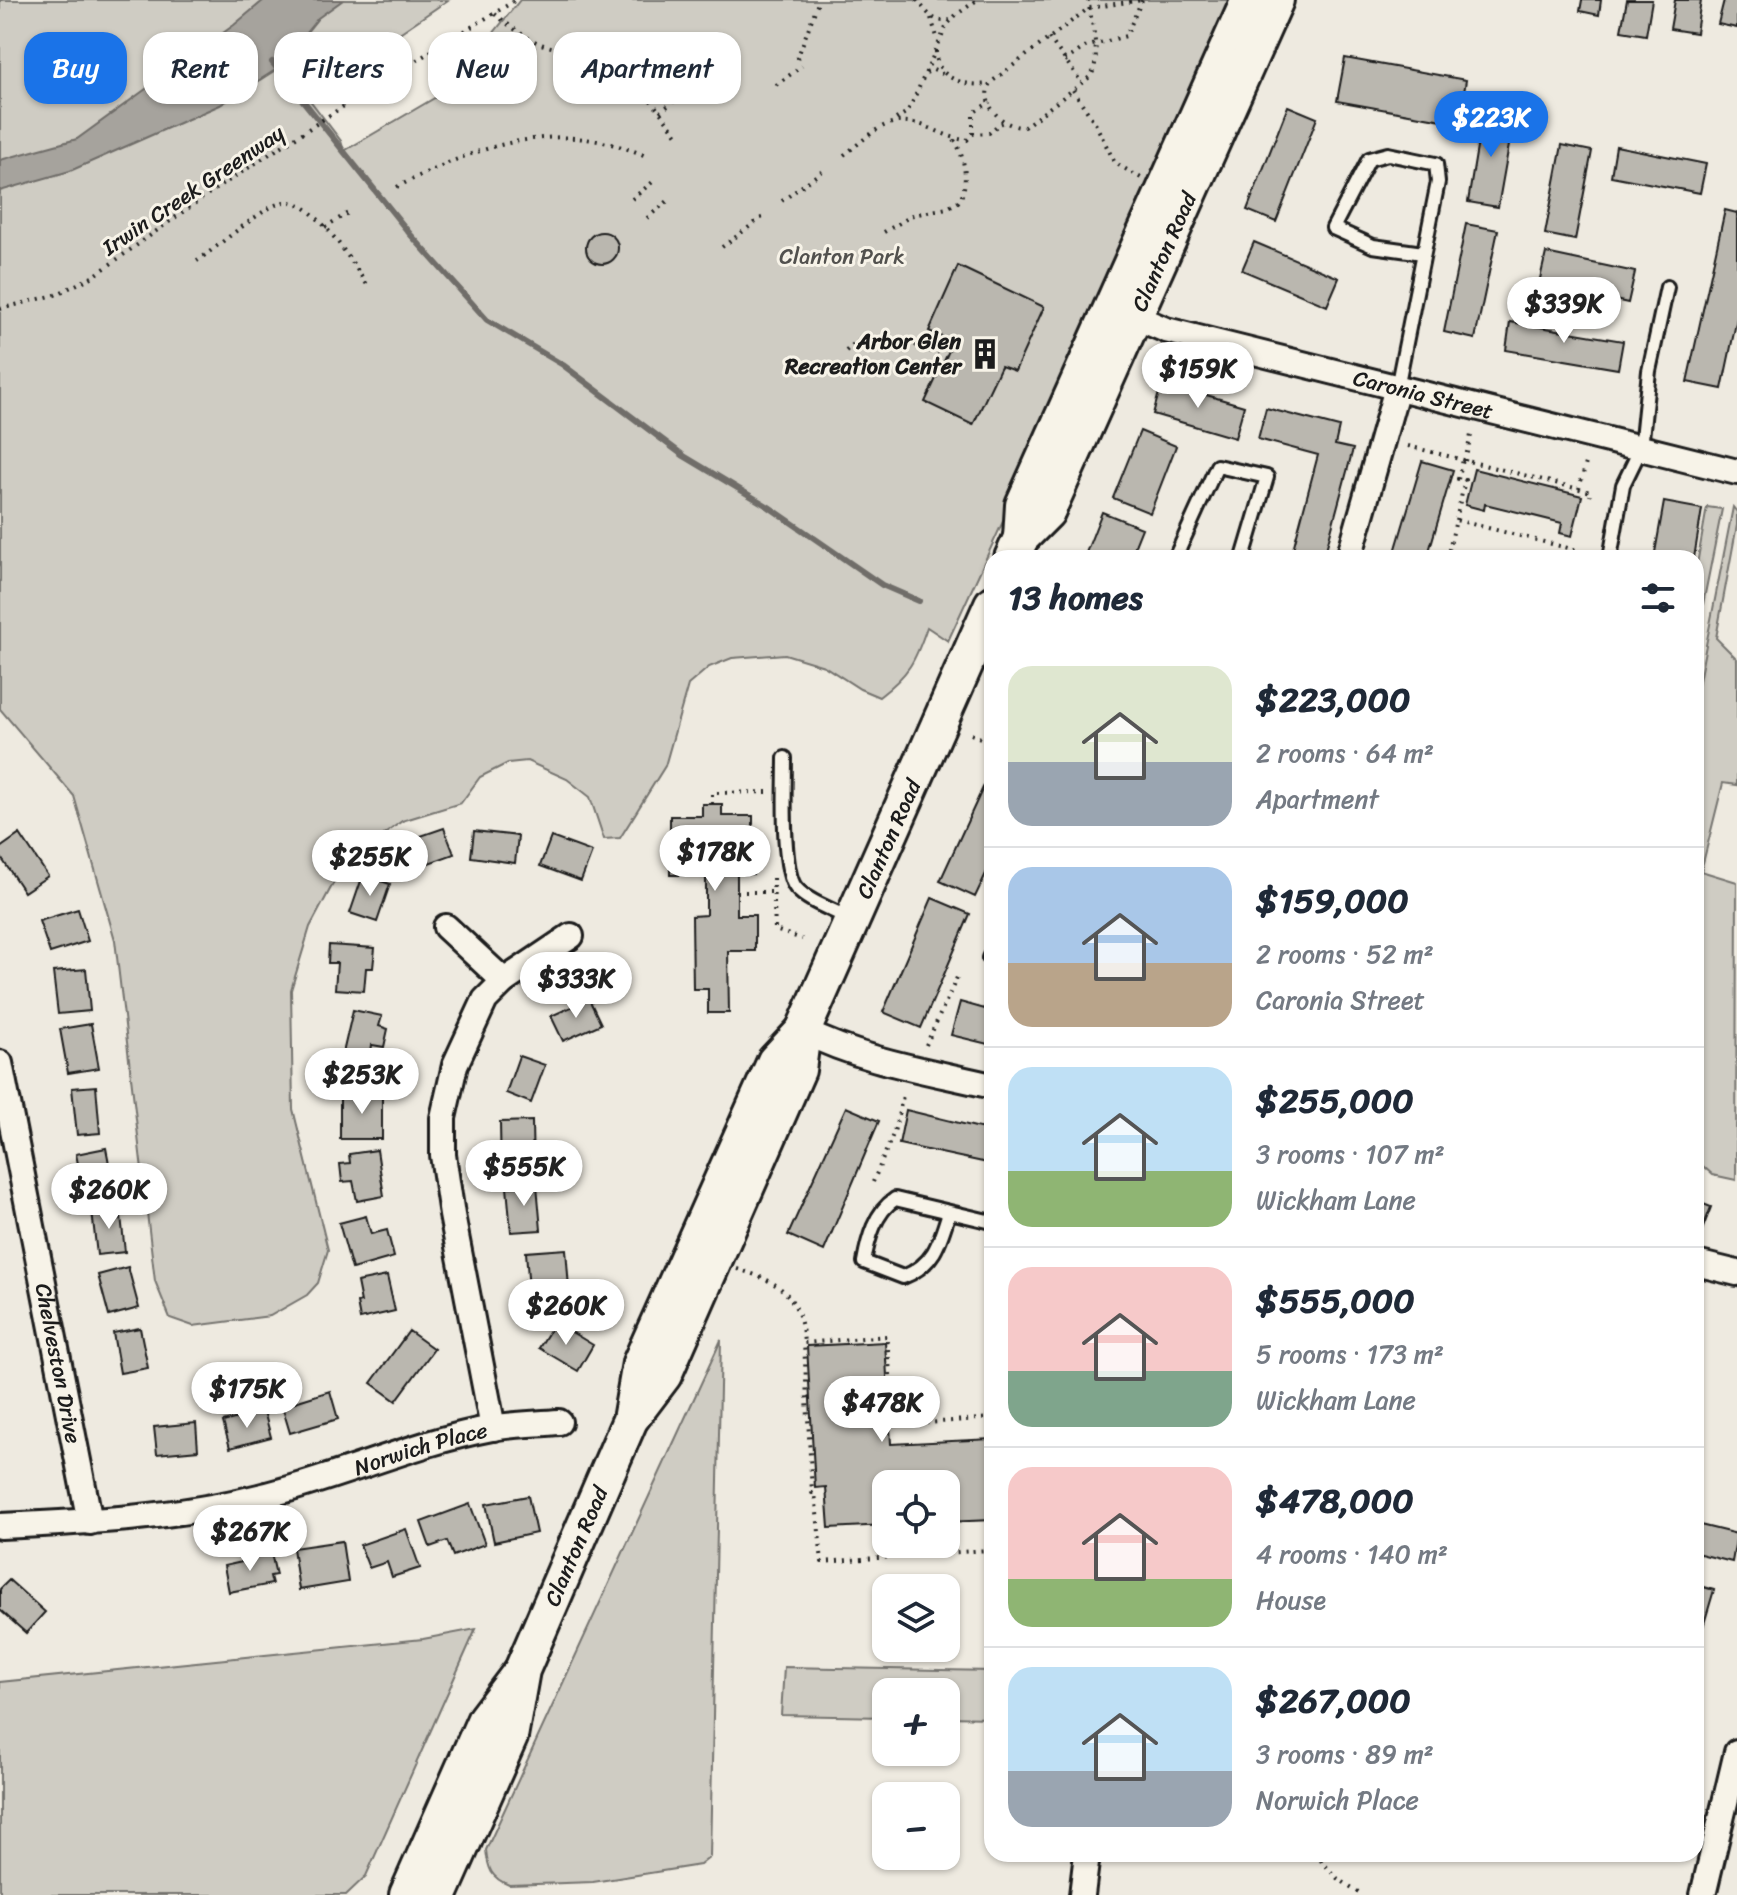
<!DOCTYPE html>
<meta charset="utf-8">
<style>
:root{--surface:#fff;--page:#f2f2f3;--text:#1f2937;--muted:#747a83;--line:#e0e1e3;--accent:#1a73e8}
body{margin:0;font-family:Sriracha,sans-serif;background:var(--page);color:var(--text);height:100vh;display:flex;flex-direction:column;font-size:30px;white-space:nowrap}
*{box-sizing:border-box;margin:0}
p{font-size:26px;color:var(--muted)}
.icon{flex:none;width:44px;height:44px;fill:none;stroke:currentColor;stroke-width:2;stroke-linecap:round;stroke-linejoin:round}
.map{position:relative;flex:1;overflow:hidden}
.panel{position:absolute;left:984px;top:550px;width:720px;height:1312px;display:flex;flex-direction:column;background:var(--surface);border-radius:24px;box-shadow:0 2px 6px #0004}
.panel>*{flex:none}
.guide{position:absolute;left:24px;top:32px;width:760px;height:72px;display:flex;gap:16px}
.buttons{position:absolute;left:872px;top:1470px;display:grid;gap:16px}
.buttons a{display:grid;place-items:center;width:88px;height:88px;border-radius:16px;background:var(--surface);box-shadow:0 2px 6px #0004;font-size:40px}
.price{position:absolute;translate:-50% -68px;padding:0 18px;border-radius:28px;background:#fff;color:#222;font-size:26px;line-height:52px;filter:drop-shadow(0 2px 4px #0008)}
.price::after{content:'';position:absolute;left:50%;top:48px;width:24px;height:18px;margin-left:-12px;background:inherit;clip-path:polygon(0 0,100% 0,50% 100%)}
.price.current{background:var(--accent);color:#fff}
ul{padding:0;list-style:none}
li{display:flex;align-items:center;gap:24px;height:200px;padding:0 24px}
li+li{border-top:2px solid var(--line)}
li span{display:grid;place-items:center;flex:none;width:224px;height:160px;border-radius:24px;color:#555}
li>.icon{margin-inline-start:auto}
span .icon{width:96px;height:96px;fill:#fffc;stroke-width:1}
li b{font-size:34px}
h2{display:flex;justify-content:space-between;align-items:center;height:96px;padding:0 24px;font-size:34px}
.chip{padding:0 28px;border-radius:24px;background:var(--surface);box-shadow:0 2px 6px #0004;font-size:28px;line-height:72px}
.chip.current{background:var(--accent);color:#fff}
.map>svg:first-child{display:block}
</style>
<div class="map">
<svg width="1737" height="1895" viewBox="0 0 1737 1895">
<rect width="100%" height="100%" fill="#eeeae0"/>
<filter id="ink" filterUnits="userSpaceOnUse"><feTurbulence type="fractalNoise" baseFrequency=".0125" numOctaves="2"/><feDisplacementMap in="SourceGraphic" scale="16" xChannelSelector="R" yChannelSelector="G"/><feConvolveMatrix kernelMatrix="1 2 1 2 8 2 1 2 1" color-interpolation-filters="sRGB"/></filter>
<g filter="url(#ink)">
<path fill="#cfccc3" stroke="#767470" stroke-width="2" d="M 0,0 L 448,0 L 376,49 L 303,91 L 341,141 L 344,151 L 448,90 L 520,0 L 1234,0 L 1075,365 L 948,641 L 927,627 C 915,662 909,674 879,697 L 860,689 L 824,666 L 785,654 L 732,658 L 709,667 L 688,685 L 665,766 L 620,838 L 604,839 L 590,797 L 567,779 L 527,761 L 508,763 L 480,777 L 461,803 L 402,821 L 342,867 L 310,927 L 291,990 L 293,1109 L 328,1250 L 318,1283 L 307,1295 L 270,1316 L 193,1326 L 170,1318 L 155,1281 L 115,940 L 74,796 L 0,709 Z
M 1707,507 L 1722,509 L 1696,639 L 1696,570 Z
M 1733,507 L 1737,512 L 1737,525 L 1716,638 L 1737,659 L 1737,785 L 1723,783 L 1701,871 L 1737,882 L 1736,1180 L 1713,1175 L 1696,1160 L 1696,696 Z
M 721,1340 L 710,1857 L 700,1865 L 593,1882 L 509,1885 C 491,1878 488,1869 486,1850 Z
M 476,1629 L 366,1876 L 346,1895 L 0,1895 L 0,1682 L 423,1639 Z
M 784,1667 L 992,1671 L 992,1718 L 946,1717 L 946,1692 L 886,1692 L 886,1717 L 781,1715 Z"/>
<path fill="#a6a39d" stroke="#6f6d69" stroke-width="2" d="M 264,0 L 343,0 L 318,18 L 277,69 L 220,105 L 70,171 L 0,191 L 0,160 L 77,139 L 234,25 Z"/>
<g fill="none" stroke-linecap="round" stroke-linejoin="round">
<path stroke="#6f6d69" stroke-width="6" d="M 272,62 L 410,234 L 487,320 L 563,365 L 684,456 L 769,507 L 882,585 L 919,601"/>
</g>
<path fill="#bab7af" stroke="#1c1c1c" stroke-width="2" d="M 1582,0 L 1601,0 L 1599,15 L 1580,11 Z
M 1627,0 L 1652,0 L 1646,35 L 1621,31 Z
M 1675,0 L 1701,0 L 1696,33 L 1670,29 Z
M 1724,0 L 1737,0 L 1737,28 L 1718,24 Z
M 683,49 L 702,73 L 667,100 L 648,76 Z
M 1345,58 L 1466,80 L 1459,123 L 1337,101 Z
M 1288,106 L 1317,118 L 1276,222 L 1247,210 Z
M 1483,111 L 1514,117 L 1498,207 L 1468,202 Z
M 1562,145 L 1592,151 L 1575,240 L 1545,234 Z
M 1616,146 L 1706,164 L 1700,193 L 1611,176 Z
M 1725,210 L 1737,213 L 1737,318 L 1722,389 L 1687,382 Z
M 1466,224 L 1498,230 L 1475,339 L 1444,332 Z
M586 248a16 16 0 1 1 32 0a16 16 0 1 1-32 0Z
M 1254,242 L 1339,278 L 1327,306 L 1242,270 Z
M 1546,253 L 1635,272 L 1628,303 L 1539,283 Z
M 958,266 L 1044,307 L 1015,371 L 1001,366 L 973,425 L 925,402 L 953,342 L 929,331 Z
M 1510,322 L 1623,341 L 1618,369 L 1506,350 Z
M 1162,382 L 1244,406 L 1235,438 L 1153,414 Z
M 1266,408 L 1339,427 L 1335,445 L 1353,449 L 1324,557 L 1293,549 L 1318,455 L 1258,439 Z
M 1140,431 L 1176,446 L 1150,513 L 1113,498 Z
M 1422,461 L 1453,470 L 1427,558 L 1414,558 L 1395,552 Z
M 1474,469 L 1582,496 L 1572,536 L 1560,533 L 1562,523 L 1485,504 L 1484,510 L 1465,505 Z
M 1664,502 L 1702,509 L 1694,558 L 1654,558 Z
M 1102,512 L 1142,528 L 1130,558 L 1084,558 Z
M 992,768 L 992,861 L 975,897 L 940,881 Z
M 702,804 L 722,804 L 722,816 L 753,816 L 753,874 L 737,874 L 737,915 L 755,915 L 755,951 L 728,951 L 729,1013 L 708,1013 L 708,989 L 693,989 L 692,916 L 706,915 L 706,875 L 670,875 L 670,816 L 702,816 Z
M 444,828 L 454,854 L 415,868 L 406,841 Z
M 474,831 L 518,836 L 515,863 L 471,857 Z
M 20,834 L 48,876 L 24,892 L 0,856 L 0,848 Z
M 551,837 L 592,852 L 581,881 L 540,866 Z
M 363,875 L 390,884 L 377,922 L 350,913 Z
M 932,898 L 970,914 L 921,1028 L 883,1012 Z
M 78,909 L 88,941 L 50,953 L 39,921 Z
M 329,945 L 375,948 L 373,968 L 366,968 L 364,991 L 335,989 L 337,963 L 328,963 Z
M 86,969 L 90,1011 L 58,1014 L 53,972 Z
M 589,999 L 601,1024 L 563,1041 L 551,1016 Z
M 960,1002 L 992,1011 L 992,1045 L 951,1035 Z
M 353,1010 L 382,1016 L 379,1026 L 388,1029 L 384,1047 L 372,1045 L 370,1058 L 343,1053 Z
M 91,1024 L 99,1068 L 68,1073 L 60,1029 Z
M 519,1056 L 545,1065 L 531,1103 L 506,1093 Z
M 96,1086 L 100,1133 L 77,1135 L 72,1088 Z
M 360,1089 L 382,1089 L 382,1139 L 340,1139 L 340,1098 L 359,1098 Z
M 846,1107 L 879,1121 L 824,1251 L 788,1235 Z
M 906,1110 L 992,1131 L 992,1164 L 899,1144 Z
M 532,1121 L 533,1174 L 501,1175 L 500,1122 Z
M 106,1148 L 114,1189 L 84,1194 L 76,1154 Z
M 377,1150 L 384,1196 L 357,1201 L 353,1181 L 342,1182 L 340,1164 L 350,1163 L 349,1154 Z
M 537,1185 L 541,1230 L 511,1232 L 507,1187 Z
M 1696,1201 L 1711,1207 L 1701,1233 L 1696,1231 Z
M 120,1207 L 125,1252 L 97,1255 L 92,1211 Z
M 366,1216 L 371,1234 L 387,1230 L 394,1257 L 352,1269 L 339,1223 Z
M 566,1249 L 569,1288 L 529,1290 L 526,1252 Z
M 128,1267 L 139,1308 L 109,1316 L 98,1275 Z
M 387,1276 L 395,1311 L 360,1319 L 357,1303 L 361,1302 L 357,1282 Z
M 555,1322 L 593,1345 L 578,1371 L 539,1348 Z
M 140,1328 L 148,1368 L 120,1373 L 113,1333 Z
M 409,1331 L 434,1349 L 396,1401 L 371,1383 Z
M 885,1342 L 891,1444 L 992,1439 L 992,1520 L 946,1522 L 946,1484 L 886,1484 L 886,1525 L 829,1528 L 826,1487 L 815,1488 L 807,1346 Z
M 330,1391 L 338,1419 L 290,1433 L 282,1406 Z
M 264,1411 L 271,1437 L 230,1448 L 223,1422 Z
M 196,1423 L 198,1450 L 157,1454 L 154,1427 Z
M 528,1496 L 536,1533 L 494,1542 L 486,1504 Z
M 470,1504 L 485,1544 L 453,1556 L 447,1541 L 430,1547 L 421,1522 Z
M 1696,1524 L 1737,1534 L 1732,1562 L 1696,1553 Z
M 406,1529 L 420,1568 L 392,1577 L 387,1562 L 369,1568 L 360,1545 Z
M 342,1541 L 348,1582 L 299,1590 L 293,1548 Z
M 271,1553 L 276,1575 L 270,1576 L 272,1584 L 229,1592 L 224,1566 L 242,1562 L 241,1559 Z
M 9,1580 L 45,1612 L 26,1633 L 0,1610 L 0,1589 Z
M 1696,1585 L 1714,1590 L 1703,1627 L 1696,1625 Z"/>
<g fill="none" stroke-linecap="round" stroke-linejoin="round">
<defs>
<path id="service" d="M 1397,388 L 1438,182 L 1436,164 L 1388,154 L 1369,159 L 1333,228 L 1373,246 L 1423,253
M 1175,558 L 1217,466 L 1267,477 L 1243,558
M 1610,558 L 1623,485 L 1641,448 L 1649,371 L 1667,287
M 785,758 C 785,785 781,870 796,888 C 808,902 834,910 850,919
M 992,952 L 989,958 L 992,959
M 949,1212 C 940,1242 934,1265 903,1277 L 864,1262 C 868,1239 875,1212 895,1199 L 992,1222"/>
<g id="minor">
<path id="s1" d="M 1121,311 L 1166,330 L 1737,472"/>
<path d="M 1349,558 L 1397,388"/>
<path d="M 446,927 L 504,981"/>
<path d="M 803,1031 C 862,1061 929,1071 992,1086"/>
<path id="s2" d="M 0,1063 L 90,1522"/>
<path d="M 1696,1263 L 1737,1273"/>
<path d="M 493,1428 L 452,1215 L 443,1155 L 443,1118 L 455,1065 L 485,1000 L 504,981 L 571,936"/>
<path id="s3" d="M 0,1526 C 87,1522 175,1518 259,1497 C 338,1478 413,1443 492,1428 C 514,1424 537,1424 559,1422"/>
<path d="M 1082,1895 L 1087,1854"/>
<path d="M 1703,1895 L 1737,1752"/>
</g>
<g id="secondary">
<path d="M 1021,538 L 1023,505 L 1249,0"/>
<path id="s4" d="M 1012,558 L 1021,538 L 1047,512 L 1276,0"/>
<path id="s5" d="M 633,1416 L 664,1375 L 798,1070 L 803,1031 L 992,604"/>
<path d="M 407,1895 L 485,1719 L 519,1674"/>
<path id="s6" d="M 440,1895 L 510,1737 L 522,1670 L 630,1420 L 640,1363 L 775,1061 L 803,1031"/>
</g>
</defs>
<use href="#service" stroke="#1c1c1c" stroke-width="18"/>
<use href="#minor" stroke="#1c1c1c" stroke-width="30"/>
<use href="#secondary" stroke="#1c1c1c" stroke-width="40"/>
<path stroke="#1c1c1c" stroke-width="4" stroke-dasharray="2 6" stroke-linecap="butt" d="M 917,0 C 926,11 933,24 950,20
M 1088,0 C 1091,22 1102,57 1091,76 L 1024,127 C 1003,128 979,104 990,83 L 1089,8 L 1142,0
M 495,14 C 510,26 526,39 544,45 C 573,54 603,52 628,71 L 680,138
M 931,18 L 938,40
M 1049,38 L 1082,83
M 936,51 C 935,78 965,87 988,84
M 797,59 L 819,0
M 1065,61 L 1085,47 L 1126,36 L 1142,0
M 926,73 L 933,70 L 943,74
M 636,81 L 688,41 L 725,89
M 776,85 L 802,66
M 1073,90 L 1095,123 L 1115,163 L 1141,178
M 660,112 L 712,72
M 896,119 L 907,112 L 912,103 L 947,25 L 956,15 L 977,0
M 973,134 L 973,116 L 976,111 L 990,102
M 844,155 C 876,131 888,111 930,128 C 942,133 953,139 967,140 L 973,134 L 989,133 L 999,124 L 1005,122
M 397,187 C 479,145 556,117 646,156
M 632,199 L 655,180
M 782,201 L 825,169
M 647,218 L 669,200
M 325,227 L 348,213
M 884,232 L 913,215 L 947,208 L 958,202 C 970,187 965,153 953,139
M 722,247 L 764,216
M 197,261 C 215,249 265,205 284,202 C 314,197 353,265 368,286
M 0,309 L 55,295 L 94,276 L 205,196 L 387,78 L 516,0
M 915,345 L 938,354
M 846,351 L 858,340
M 1408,446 L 1591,492 L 1590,496
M 1465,461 L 1471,435
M 1579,489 L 1586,463
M 1456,520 L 1465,480 L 1458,479 L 1463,460
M 1447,558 L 1456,520 L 1580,551
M 971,734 L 992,743
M 712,804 L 712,793 L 768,792
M 773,878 L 775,930 L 802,939
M 737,892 L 774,892
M 926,1045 L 959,973
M 873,1182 L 894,1132 L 904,1092
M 737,1269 C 781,1282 800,1295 804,1343
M 992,1418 L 914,1424 L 914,1408 L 905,1399 L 892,1399 L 887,1336 L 804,1343 L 812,1493 L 815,1493 L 822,1562 L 988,1550 L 992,1553
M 1315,1854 L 1337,1878 L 1363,1895"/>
<use href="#service" stroke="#f7f3e8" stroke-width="12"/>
<use href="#minor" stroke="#f7f3e8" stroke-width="24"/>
<use href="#secondary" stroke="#f7f3e8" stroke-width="34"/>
</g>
</g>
<defs>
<symbol id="building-bare" viewBox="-9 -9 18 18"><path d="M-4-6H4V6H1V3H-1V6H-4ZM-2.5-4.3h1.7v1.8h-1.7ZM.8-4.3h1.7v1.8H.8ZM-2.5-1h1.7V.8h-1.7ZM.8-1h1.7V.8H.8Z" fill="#1c1c1c" stroke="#f7f3e8" stroke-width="2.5" paint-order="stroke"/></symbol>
</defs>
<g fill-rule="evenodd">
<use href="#building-bare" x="963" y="332" width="44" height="44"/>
</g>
<g text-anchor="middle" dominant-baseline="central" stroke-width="6" stroke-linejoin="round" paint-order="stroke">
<g font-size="22" fill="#1c1c1c" stroke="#f7f3e8">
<text transform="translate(193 190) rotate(-34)">Irwin Creek Greenway</text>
<text stroke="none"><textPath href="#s4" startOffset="344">Clanton Road</textPath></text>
<text stroke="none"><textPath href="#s1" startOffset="314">Caronia Street</textPath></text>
<text stroke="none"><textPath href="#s5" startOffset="634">Clanton Road</textPath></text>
<text stroke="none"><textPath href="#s2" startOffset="306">Chelveston Drive</textPath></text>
<text stroke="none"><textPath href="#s3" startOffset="430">Norwich Place</textPath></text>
<text stroke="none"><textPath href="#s6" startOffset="376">Clanton Road</textPath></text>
</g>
<g font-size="22" fill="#52514e" stroke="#f7f3e8">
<text x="842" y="256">Clanton Park</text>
</g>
<g font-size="22" font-weight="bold" fill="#1c1c1c" stroke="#f7f3e8" text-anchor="end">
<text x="961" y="341">Arbor Glen<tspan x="961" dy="25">Recreation Center</tspan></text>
</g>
</g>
</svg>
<div class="buttons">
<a><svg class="icon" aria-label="locate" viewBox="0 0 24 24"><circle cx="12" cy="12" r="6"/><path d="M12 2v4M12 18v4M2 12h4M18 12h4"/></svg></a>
<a><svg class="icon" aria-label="layers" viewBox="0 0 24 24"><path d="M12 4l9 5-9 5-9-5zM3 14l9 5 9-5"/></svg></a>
<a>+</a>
<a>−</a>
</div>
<b class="price current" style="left:1491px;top:159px">$223K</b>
<b class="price" style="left:1564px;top:345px">$339K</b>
<b class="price" style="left:1198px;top:410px">$159K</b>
<b class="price" style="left:715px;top:893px">$178K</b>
<b class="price" style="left:370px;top:898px">$255K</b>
<b class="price" style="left:576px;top:1020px">$333K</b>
<b class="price" style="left:362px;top:1116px">$253K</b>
<b class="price" style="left:524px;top:1208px">$555K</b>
<b class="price" style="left:109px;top:1231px">$260K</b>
<b class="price" style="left:566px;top:1347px">$260K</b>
<b class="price" style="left:247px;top:1430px">$175K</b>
<b class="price" style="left:882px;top:1444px">$478K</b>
<b class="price" style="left:250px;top:1573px">$267K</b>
<div class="guide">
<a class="chip current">Buy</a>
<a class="chip">Rent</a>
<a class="chip">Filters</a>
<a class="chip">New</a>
<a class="chip">Apartment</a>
</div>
<section class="panel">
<h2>13 homes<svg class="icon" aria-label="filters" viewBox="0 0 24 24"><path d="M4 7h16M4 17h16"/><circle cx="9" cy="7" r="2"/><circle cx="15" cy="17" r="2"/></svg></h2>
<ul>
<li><span style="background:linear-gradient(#dfe7d0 60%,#9aa5b1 0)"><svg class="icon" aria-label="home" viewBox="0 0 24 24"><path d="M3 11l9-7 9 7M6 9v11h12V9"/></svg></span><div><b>$223,000</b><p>2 rooms · 64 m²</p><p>Apartment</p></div></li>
<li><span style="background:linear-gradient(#a9c7e8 60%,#b9a48a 0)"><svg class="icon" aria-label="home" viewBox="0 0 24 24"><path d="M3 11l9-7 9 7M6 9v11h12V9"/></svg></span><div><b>$159,000</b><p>2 rooms · 52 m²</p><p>Caronia Street</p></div></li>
<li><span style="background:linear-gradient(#bfe0f5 65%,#8fb573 0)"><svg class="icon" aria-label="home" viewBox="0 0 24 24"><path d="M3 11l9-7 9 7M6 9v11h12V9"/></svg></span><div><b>$255,000</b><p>3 rooms · 107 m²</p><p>Wickham Lane</p></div></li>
<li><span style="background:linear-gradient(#f6c9c9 65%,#7fa58c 0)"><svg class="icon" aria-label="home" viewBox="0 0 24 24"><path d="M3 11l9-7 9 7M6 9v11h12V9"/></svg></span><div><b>$555,000</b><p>5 rooms · 173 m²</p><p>Wickham Lane</p></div></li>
<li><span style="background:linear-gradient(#f6c9c9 70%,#8fb573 0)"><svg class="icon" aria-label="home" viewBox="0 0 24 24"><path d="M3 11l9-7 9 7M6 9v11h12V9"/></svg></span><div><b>$478,000</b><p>4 rooms · 140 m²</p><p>House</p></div></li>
<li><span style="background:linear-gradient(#bfe0f5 65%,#9aa5b1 0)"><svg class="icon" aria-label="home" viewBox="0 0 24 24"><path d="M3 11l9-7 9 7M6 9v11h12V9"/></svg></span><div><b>$267,000</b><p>3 rooms · 89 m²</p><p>Norwich Place</p></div></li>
</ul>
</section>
</div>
